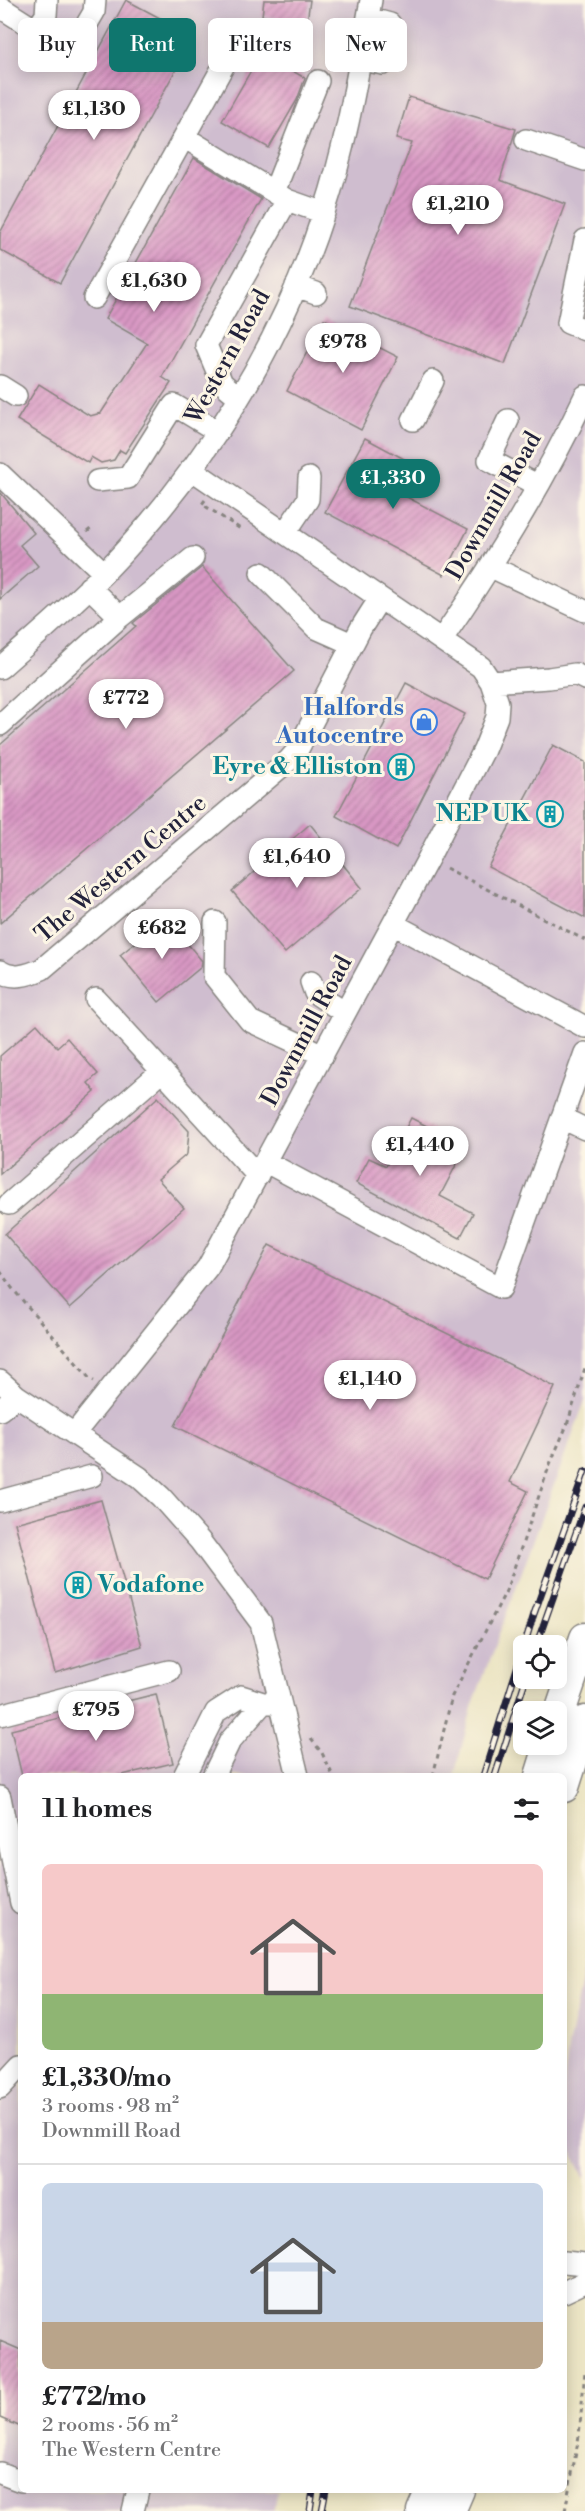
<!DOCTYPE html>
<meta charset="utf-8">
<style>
:root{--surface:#fff;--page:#f2f2f2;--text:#202124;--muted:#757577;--line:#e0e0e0;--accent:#0f766e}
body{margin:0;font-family:"Libre Bodoni",serif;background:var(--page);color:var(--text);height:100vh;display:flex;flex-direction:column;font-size:22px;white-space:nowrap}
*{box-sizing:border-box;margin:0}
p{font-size:20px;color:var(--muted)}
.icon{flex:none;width:33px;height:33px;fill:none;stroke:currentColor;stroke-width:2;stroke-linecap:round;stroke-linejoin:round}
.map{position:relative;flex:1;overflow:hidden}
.side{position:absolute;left:18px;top:1773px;width:549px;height:720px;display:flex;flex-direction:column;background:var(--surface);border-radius:9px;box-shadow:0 3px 15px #0003}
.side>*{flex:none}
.top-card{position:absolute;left:18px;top:18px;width:549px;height:54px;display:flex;gap:12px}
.controls{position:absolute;left:513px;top:1635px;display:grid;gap:12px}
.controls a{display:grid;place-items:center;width:54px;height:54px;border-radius:9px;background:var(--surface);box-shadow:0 3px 15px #0003;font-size:30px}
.price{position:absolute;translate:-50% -51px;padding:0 14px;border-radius:21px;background:#fff;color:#222;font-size:20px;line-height:39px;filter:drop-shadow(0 2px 3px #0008)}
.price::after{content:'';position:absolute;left:50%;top:36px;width:18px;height:14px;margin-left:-9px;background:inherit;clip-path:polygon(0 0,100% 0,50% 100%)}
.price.current{background:var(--accent);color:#fff}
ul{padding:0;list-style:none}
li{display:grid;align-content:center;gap:12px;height:318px;padding:0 24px}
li+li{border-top:2px solid var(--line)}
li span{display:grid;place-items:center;height:186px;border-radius:9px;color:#555}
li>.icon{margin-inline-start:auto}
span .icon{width:108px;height:108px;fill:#fffc;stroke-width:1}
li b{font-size:26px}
h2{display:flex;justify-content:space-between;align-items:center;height:72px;padding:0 24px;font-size:26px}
.tag{padding:0 21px;border-radius:9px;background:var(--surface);box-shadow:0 3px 15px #0003;font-size:21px;line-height:54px}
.tag.current{background:var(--accent);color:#fff}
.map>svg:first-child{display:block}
</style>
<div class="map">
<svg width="585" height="2511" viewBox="0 0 585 2511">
<defs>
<pattern id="building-hatch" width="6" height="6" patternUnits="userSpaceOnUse" patternTransform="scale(1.5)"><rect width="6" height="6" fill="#d998c4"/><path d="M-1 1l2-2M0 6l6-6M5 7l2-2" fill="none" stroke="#b07ca0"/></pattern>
</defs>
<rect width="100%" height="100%" fill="#fcf5e5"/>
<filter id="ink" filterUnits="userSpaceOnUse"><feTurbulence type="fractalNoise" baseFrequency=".0167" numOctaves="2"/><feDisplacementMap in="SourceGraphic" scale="12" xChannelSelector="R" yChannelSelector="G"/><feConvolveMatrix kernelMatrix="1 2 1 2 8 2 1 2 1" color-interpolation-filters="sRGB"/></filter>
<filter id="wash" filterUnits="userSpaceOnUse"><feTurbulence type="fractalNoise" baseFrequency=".008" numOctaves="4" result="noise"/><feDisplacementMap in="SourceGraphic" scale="24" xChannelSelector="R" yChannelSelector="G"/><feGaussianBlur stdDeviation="1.35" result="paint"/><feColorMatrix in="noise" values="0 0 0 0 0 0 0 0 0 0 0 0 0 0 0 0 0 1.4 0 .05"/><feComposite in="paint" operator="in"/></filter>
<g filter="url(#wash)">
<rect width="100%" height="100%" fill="#ece5c5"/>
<path fill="#cfbdcf" d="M 0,0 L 585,0 L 585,1401 L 473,1704 L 454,1776 L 21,1776 L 21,2490 L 279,2490 L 273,2511 L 0,2511 Z
M 585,1966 L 585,2179 L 564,2136 L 564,2085 L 568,2048 Z"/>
<g id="blocks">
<path fill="url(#building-hatch)" d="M 126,0 L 194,36 L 60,283 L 0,250 L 0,233 Z
M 264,0 L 310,0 L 307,22 L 262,16 Z
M 261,53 L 305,78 L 297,100 L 269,148 L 222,121 Z
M 409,97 L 516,129 L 500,180 L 565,204 L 505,364 L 350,306 L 412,143 L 396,139 Z
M 194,158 L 261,199 L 162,377 L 171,383 L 125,453 L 120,450 L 114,460 L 101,463 L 91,457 L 88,463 L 17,420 L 39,384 L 90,416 L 101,413 L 147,343 L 105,319 Z
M 324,319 L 398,357 L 361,430 L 287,391 Z
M 365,438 L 410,462 L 395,491 L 468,529 L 444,575 L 325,512 Z
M 0,492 L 34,533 L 20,545 L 38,566 L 0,599 Z
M 202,567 L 294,671 L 0,923 L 0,745 L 136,626 L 133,623 Z
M 406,683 L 465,714 L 396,849 L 336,816 Z
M 553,745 L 585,762 L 585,918 L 488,867 Z
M 310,824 L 362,888 L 285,953 L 232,891 Z
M 166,918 L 202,961 L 201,967 L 159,1002 L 120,955 Z
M 37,1024 L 57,1047 L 67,1038 L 98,1074 L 88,1083 L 95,1092 L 0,1174 L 0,1056 Z
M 158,1097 L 189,1131 L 187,1154 L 158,1179 L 184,1208 L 70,1308 L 5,1234 Z
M 411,1118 L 466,1146 L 440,1196 L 473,1213 L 460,1238 L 356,1183 L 369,1158 L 386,1166 Z
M 269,1245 L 555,1387 L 510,1482 L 528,1491 L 485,1579 L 175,1426 Z
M 101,1500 L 142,1646 L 55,1673 L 15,1523 Z
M 156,1694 L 173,1763 L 118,1776 L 22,1776 L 11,1730 Z
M 0,2341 L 21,2350 L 21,2427 L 0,2418 Z"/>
</g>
</g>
<g filter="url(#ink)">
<use href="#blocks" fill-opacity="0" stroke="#878480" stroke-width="1.5"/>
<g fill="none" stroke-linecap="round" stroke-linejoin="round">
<defs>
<path id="minor" d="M 0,7 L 36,30 L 46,15 L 47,0
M 368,18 L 390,24
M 36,30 L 71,51 L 94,12 L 95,0
M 362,60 L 383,64
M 184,137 L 230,54
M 526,140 L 585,160
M 274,192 L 318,81
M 585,240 L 568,323 L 585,330
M 296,286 L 316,293
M 94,298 L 184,137 L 287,200 L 324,213
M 0,386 L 16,396
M 239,397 L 222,383 L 206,345 L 287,200
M 413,420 L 433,381
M 508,420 L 489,460 L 537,485
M 0,474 L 104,573
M 97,481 L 128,478 L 174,405 L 217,431
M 285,533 L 308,499 L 309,478
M 491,567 L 585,611
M 261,573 L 316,628 L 352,644
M 89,587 L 120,617
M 442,639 C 495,562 545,481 585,396
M 0,668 C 35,637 71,607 104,573 C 202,472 281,347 324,212 C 347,143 358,72 371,0
M 491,682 L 549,678 L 575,674 L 585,679
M 0,725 L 120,617 L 193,558
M 215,922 L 214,976 L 250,1021 L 323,1055
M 393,924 L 585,1027
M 0,971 C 13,980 28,975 42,969 L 289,760 L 297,751 L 361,628 L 380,598
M 311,982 L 315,993 L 345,1013
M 96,999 L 258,1176
M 562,1118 L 585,1129
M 266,1162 L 501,1288 L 585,1053
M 9,1204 L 162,1071
M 0,1381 L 17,1396 L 139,1477 L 161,1497 L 200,1541 L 261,1623 L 298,1776
M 0,1410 L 17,1396
M 74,1434 L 208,1267 L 428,859 L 484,750 L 497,717 L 498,703 L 491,682 L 481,667 L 191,469
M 0,1501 L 92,1476
M 0,1715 L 169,1671
M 184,1776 L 216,1712 L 241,1696 L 263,1703
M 213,1776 L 230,1741 L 263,1703 L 274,1703
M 0,1797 L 21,1903
M 0,2088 L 21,2065
M 564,2262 L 585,2264
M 564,2292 L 585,2282
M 0,2473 L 21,2481
M 133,2511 L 138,2490"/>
<path id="highway" d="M 556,1724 L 585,1638
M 540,1776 L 550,1744
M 564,1787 L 585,1721
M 422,2511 L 431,2490
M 450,2511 L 459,2490"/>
</defs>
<use href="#minor" stroke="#878480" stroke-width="24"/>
<use href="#highway" stroke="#878480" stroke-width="33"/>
<path stroke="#878480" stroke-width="3" stroke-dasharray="4.5 4.5" stroke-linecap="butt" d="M 205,500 L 202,504 L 242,530
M 87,532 L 93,527
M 446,868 L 585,940
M 0,1271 L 12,1288 L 90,1379 L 94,1381
M 311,1739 L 322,1753 L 333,1776
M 433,1776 L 452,1696 L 506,1591 L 550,1464 L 567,1425 L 585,1368
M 565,2511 L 579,2436 L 585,2371"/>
<use href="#minor" stroke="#fff" stroke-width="21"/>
<use href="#highway" stroke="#fff" stroke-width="30"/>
<defs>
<path id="rail" d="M 536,1646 L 585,1507
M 483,1776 L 534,1614 L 585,1471
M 495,1776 L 526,1678
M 310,2511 L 313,2490
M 322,2511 L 326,2490"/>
</defs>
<use href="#rail" stroke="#22223b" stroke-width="7"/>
<use href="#rail" stroke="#fcf5e5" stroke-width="4.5" stroke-dasharray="14" stroke-linecap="butt"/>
</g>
</g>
<defs>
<symbol id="shop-ring" viewBox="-11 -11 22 22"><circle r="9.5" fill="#fcf5e5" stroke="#3f7fe0" stroke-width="1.5"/><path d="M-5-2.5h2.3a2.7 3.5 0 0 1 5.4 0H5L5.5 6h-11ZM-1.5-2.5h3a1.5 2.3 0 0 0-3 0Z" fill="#3f7fe0"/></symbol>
<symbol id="building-ring" viewBox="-11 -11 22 22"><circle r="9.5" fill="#fcf5e5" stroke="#0f9aa8" stroke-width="1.5"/><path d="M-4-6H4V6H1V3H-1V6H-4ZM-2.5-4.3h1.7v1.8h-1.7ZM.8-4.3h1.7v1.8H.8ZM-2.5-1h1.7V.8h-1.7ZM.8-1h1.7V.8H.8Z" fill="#0f9aa8"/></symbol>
</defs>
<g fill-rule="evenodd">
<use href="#shop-ring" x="409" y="707" width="30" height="30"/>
<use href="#building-ring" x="386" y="752" width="30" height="30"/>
<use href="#building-ring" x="535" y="799" width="30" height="30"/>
<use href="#building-ring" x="63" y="1570" width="30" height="30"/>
</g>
<g text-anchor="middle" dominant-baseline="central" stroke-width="6" stroke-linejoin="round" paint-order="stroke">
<g font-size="24" fill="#22223b" stroke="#fcf5e5">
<text transform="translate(228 357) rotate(-61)">Western Road</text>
<text transform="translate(494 506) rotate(-60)">Downmill Road</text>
<text transform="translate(121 869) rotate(-40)">The Western Centre</text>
<text transform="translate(307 1031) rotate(-62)">Downmill Road</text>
</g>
<g font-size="24" font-weight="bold" fill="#366cbe" stroke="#fcf5e5" text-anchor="end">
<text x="404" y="708">Halfords<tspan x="404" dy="28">Autocentre</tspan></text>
</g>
<g font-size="24" font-weight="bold" fill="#0d838f" stroke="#fcf5e5" text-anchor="end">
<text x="382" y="767">Eyre &amp; Elliston</text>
<text x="530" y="814">NEP UK</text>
<text x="98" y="1585" text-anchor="start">Vodafone</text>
</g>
</g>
</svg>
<div class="controls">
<a><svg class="icon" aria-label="locate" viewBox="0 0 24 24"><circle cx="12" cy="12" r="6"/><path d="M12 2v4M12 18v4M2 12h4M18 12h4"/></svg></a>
<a><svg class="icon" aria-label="layers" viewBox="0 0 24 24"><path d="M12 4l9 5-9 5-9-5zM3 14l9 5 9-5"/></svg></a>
</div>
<b class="price" style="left:94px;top:141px">£1,130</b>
<b class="price" style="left:458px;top:236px">£1,210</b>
<b class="price" style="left:154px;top:313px">£1,630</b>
<b class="price" style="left:343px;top:374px">£978</b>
<b class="price current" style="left:393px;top:510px">£1,330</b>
<b class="price" style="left:126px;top:730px">£772</b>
<b class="price" style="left:297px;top:889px">£1,640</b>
<b class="price" style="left:162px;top:960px">£682</b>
<b class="price" style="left:420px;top:1177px">£1,440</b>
<b class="price" style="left:370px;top:1411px">£1,140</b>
<b class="price" style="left:96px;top:1742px">£795</b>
<div class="top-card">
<a class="tag">Buy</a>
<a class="tag current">Rent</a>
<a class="tag">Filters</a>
<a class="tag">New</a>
</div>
<section class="side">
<h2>11 homes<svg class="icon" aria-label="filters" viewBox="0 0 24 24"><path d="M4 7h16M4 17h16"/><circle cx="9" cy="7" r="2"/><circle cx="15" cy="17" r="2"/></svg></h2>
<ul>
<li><span style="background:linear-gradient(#f6c9c9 70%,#8fb573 0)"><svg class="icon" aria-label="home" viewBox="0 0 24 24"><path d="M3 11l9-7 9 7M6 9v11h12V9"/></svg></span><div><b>£1,330/mo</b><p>3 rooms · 98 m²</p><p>Downmill Road</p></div></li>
<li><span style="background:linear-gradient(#c9d6e8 75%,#b9a48a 0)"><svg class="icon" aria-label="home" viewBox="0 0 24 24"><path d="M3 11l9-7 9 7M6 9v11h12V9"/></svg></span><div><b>£772/mo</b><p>2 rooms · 56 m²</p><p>The Western Centre</p></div></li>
</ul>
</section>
</div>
